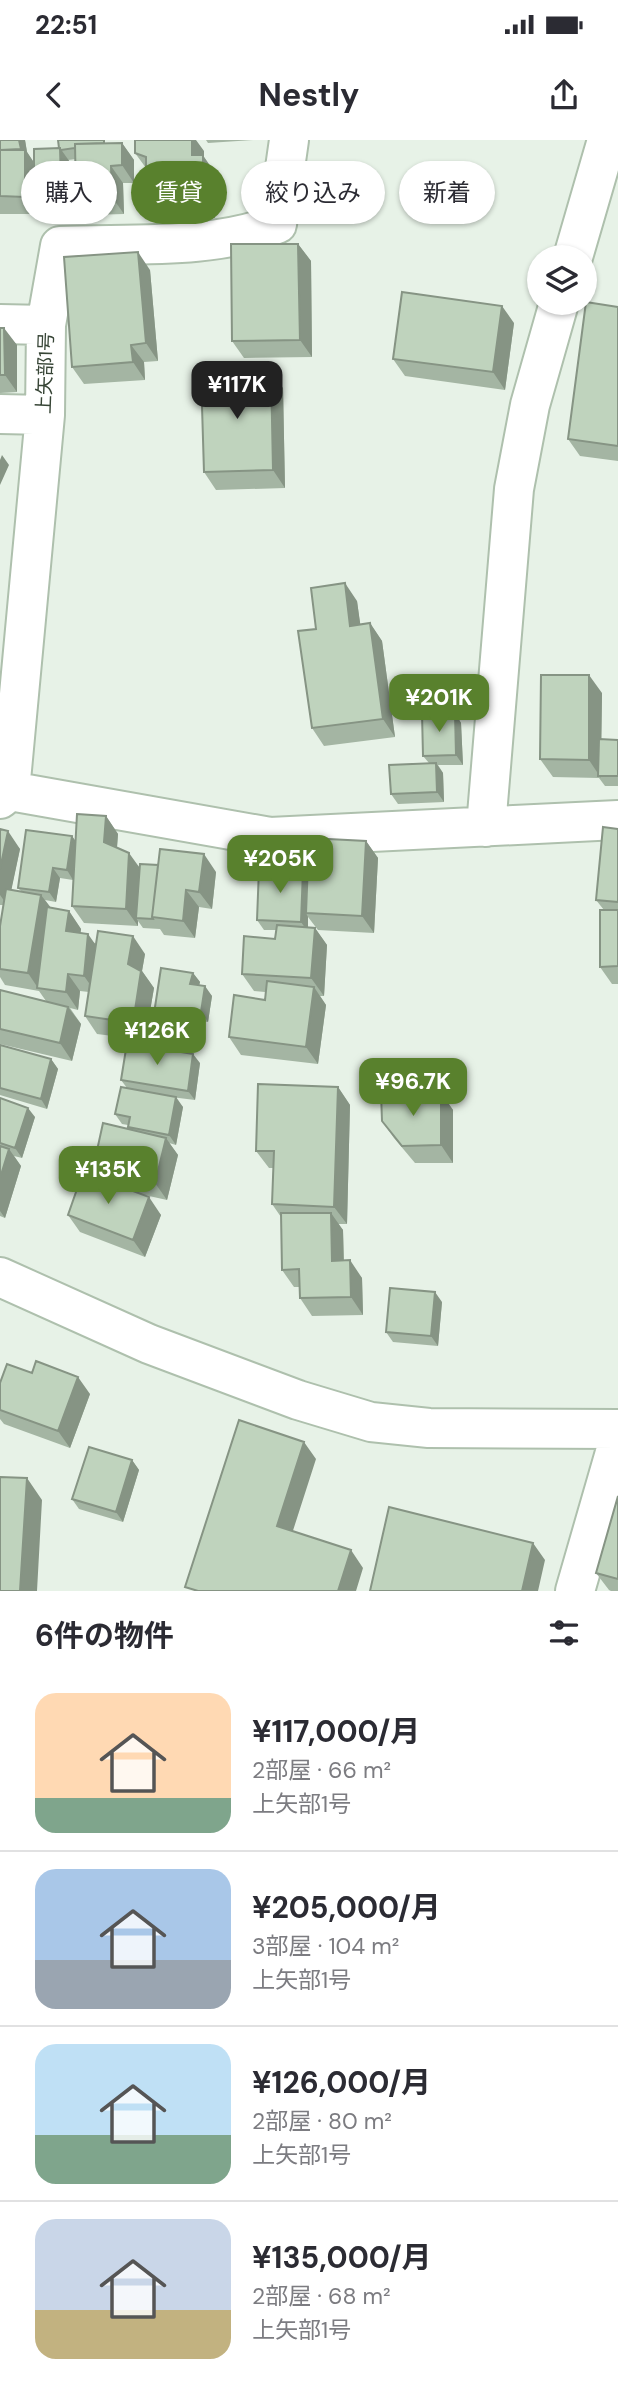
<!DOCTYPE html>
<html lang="ja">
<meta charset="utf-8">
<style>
:root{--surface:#fff;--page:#f2f2f3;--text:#2b2b33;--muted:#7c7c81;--line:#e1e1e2;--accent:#59812d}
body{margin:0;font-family:"DM Sans","Noto Sans JP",sans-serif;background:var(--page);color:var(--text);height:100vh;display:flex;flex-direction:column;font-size:26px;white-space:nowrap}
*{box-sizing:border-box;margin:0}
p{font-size:23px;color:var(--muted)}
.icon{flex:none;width:38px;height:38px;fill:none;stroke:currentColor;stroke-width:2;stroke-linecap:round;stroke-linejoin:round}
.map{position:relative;height:1451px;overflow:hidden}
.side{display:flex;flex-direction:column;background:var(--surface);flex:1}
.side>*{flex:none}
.banner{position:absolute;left:21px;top:21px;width:578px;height:63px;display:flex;gap:14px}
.tools{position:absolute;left:527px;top:105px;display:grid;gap:14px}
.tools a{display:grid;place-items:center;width:70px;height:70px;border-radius:50%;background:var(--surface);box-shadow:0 2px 5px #0004;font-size:35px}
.price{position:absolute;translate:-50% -60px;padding:0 16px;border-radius:14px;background:var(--accent);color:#fff;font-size:23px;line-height:46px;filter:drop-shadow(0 2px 4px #0008)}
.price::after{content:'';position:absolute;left:50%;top:42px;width:21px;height:16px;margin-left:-10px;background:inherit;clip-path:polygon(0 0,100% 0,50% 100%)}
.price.selected{background:#222;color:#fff}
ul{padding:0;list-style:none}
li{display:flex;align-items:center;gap:21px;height:175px;padding:0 35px}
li+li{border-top:2px solid var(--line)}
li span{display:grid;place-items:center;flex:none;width:196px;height:140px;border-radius:21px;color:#555}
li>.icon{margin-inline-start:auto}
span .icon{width:84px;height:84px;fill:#fffc;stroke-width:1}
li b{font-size:30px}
h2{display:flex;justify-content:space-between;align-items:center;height:84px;padding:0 35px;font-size:30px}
.chip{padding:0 24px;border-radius:32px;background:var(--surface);box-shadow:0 2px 5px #0004;font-size:24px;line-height:63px}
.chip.selected{background:var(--accent);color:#fff}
.status{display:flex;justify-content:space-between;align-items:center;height:49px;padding:0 35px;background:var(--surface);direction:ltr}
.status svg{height:19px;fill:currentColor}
header{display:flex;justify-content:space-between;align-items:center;height:91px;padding:0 35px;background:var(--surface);font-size:32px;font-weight:700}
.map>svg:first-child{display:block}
</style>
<div class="status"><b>22:51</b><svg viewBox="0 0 49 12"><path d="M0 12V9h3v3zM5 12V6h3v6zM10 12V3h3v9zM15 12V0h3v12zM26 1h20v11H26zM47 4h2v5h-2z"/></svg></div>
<header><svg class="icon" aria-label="back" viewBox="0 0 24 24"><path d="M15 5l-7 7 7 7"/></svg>Nestly<svg class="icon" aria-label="share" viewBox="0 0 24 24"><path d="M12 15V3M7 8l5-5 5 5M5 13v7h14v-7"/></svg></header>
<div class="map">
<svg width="618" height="1451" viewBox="0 0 618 1451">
<rect width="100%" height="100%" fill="#e7f2e7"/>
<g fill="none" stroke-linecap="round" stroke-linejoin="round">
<defs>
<path id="minor" d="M 573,117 L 607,0
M 0,184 L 46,185
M 0,274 L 45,275
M 10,651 L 270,697 L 618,680
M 0,659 L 10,651 L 45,275 L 46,185 L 60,106 C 129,103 213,110 277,84 L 289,0
M 486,687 L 514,349 L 530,265 L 559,163
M 0,1137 L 149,1204 L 298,1260 L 371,1282 L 429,1288 L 618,1289
M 575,1451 L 618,1302"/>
</defs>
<use href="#minor" stroke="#aec0ad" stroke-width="42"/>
<use href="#minor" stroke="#fff" stroke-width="38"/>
</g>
<path fill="#a4b5a3" d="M 0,0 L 25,0 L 27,12 L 34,23 L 59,8 L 122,3 L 134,20 L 134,43 L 123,43 L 124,74 L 89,75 L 76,58 L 76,19 L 68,20 L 72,25 L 73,58 L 46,58 L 37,45 L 37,74 L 0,74 Z
M 206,0 L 253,0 L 208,3 Z
M 204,11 L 204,17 L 215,33 L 215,78 L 182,79 L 179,74 L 158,75 L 146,57 L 146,28 L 135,13 Z
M 298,104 L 311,121 L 312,217 L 244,218 L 232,201 Z
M 150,130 L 158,221 L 144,222 L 145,240 L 84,244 L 72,227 Z
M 618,167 L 618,321 L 580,316 L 568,299 Z
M 514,183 L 505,250 L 405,236 L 393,219 Z
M 0,188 L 17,205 L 17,252 L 0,253 Z
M 283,248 L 285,348 L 216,350 L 204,332 Z
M 357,461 L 360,484 L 370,483 L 382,501 L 395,597 L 324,606 L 312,588 L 316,489 Z
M 602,553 L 601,599 L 618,600 L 618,646 L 605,646 L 599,638 L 553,637 L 540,619 Z
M 455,573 L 461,583 L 463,625 L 438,625 L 443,633 L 444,662 L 398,664 L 391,654 L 429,623 L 423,616 Z
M 106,676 L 118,694 L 117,708 L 140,728 L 216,732 L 212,769 L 199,767 L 195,798 L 164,795 L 160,789 L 143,788 L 138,781 L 138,786 L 84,783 L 72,766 L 73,740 L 60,738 L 56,762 L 45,760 L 51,768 L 69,771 L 81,789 L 80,793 L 96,804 L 145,814 L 142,831 L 154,848 L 145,900 L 97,894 L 85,876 L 89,852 L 80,851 L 78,870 L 70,868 L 81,884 L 72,921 L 0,904 L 0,850 L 46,861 L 39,851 L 5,845 L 0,837 L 0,786 L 3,765 L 0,765 L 0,689 L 20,709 L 11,750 L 21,751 L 18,748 L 72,696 L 76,702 Z
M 618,689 L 618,844 L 612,844 L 600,827 L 604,770 L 596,760 Z
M 366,701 L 378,718 L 374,793 L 318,790 L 308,777 L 308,787 L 315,788 L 327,805 L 324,856 L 320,856 L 326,865 L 318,924 L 241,915 L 229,897 L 265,860 L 265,852 L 254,851 L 242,834 L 275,799 L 276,790 L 264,790 L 257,780 L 303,730 L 307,737 Z
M 193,833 L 200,842 L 199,845 L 212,856 L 208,882 L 192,880 L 188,908 L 158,903 L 151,893 Z
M 0,905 L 51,919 L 58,929 L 47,969 L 0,955 Z
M 200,923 L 195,960 L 171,957 L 183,967 L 176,1005 L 169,1003 L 178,1015 L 167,1060 L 140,1054 L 161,1075 L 145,1117 L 80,1092 L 68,1075 L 127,1049 L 116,1034 L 109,1032 L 96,1015 L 130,989 L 128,987 L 128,985 L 122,984 L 115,974 L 127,948 L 121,940 Z
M 338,947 L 350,965 L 347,1084 L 338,1084 L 343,1090 L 344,1120 L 362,1138 L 363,1175 L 312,1176 L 300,1158 L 299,1147 L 294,1147 L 282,1130 L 281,1077 L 272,1064 L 273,1028 L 269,1028 L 256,1011 Z
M 441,953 L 453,970 L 453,1023 L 415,1023 L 394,998 L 382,981 Z
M 0,958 L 35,977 L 22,1018 L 14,1016 L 21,1026 L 5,1078 L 0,1076 Z
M 442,1162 L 438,1206 L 393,1202 L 386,1192 Z
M 32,1233 L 90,1254 L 70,1308 L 4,1284 L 0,1279 L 0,1243 Z
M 132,1320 L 139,1330 L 123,1382 L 79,1369 L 72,1359 Z
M 618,1356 L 618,1451 L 611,1451 L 609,1450 L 596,1433 Z"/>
<path fill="#869484" d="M 19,0 L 25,0 L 27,12 L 37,27 L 34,41 L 37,45 L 37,74 L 25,57 L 25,15 L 21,9 Z
M 192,0 L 196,0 L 204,11 L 204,17 L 215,33 L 215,78 L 203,61 L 192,15 Z
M 122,3 L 134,20 L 134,43 L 122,25 Z
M 60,8 L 72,25 L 73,58 L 61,41 Z
M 111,26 L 123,43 L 124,74 L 112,57 Z
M 298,104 L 311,121 L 312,217 L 300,200 Z
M 138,112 L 150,130 L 158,221 L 146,203 Z
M 502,166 L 514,183 L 505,250 L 493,232 Z
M 4,188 L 17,205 L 17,252 L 5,235 Z
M 131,205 L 144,222 L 145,240 L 133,222 Z
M 271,231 L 283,248 L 285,348 L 273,330 Z
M 2,315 L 9,325 L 0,345 L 0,320 Z
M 345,443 L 357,461 L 363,503 L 350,486 Z
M 370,483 L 382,501 L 395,597 L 383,579 Z
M 589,535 L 602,553 L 601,638 L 589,620 Z
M 455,573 L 461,583 L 463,625 L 456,615 Z
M 436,623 L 443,633 L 444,662 L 437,652 Z
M 106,676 L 118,694 L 116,719 L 104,702 Z
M 8,691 L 20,709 L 8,766 L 0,755 L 0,729 Z
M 72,696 L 79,706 L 73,740 L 67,730 Z
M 366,701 L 378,718 L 374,793 L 362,776 Z
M 129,713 L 142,731 L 136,778 L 138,781 L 138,786 L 126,769 Z
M 204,714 L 216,732 L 212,769 L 199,752 Z
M 53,728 L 60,738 L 56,762 L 49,752 Z
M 303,730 L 309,739 L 306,773 L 308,777 L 308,792 L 301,782 Z
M 186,750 L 199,767 L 195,798 L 183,781 Z
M 41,755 L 54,772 L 38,848 L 28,833 Z
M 69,771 L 81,789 L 79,809 L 66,791 Z
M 315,788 L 327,805 L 324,856 L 311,838 Z
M 88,794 L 100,811 L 96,853 L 84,836 Z
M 133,796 L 145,814 L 142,831 L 154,848 L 145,900 L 133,883 L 128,824 Z
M 193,833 L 200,842 L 197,854 L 190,844 Z
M 68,834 L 80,851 L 78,870 L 66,852 Z
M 205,846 L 212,856 L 208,882 L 201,872 Z
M 314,847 L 326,865 L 318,924 L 306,907 Z
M 68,867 L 81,884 L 72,921 L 60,903 Z
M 185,870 L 192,880 L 188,908 L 181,899 Z
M 193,914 L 200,923 L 195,960 L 188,951 Z
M 51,919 L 58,929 L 47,969 L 41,959 Z
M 338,947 L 350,965 L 347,1084 L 334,1067 Z
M 441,953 L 453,970 L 453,1023 L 441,1005 Z
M 176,957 L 183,967 L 176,1005 L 169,995 Z
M 28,968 L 35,977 L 22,1018 L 15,1008 Z
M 166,998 L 178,1015 L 167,1060 L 155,1043 Z
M 9,1009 L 21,1026 L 5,1078 L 0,1071 L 0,1038 Z
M 149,1057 L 161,1075 L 145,1117 L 133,1100 Z
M 331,1073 L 343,1090 L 344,1138 L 332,1121 Z
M 350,1120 L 362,1138 L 363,1175 L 351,1157 Z
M 435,1152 L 442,1162 L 438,1206 L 431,1196 Z
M 78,1237 L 90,1254 L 70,1308 L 58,1291 Z
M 304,1302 L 316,1319 L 289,1403 L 277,1386 Z
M 132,1320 L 139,1330 L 123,1382 L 116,1372 Z
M 27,1338 L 42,1360 L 37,1451 L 20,1451 Z
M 533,1403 L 545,1420 L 538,1451 L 522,1451 Z
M 351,1410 L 363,1428 L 356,1451 L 338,1451 Z"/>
<path fill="#bfd3bd" stroke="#869484" stroke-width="2" d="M 0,0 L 19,0 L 21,9 L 0,10 Z
M 58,0 L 104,0 L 104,3 L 75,4 L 75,8 L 61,10 L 59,8 Z
M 135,0 L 192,0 L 192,15 L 203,15 L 203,61 L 170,61 L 170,57 L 146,57 L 146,17 L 135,13 Z
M 122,3 L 122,25 L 111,26 L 112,57 L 76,58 L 75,4 Z
M 60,8 L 61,41 L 34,41 L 34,9 Z
M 0,10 L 25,10 L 25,57 L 0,56 Z
M 231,104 L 298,104 L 300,200 L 232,201 Z
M 138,112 L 146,203 L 131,205 L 133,222 L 72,227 L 64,117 Z
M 402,152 L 502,166 L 493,232 L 393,219 Z
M 586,162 L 618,167 L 618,306 L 568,299 Z
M 0,188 L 4,188 L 5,235 L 0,235 Z
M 271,231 L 273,330 L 204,332 L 201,233 Z
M 345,443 L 350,486 L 370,483 L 383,579 L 312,588 L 298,491 L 316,489 L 311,448 Z
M 541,535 L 589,535 L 589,620 L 540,619 Z
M 422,573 L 455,573 L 456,615 L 423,616 Z
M 599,599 L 618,600 L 618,636 L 598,636 Z
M 436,623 L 437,652 L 391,654 L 389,625 Z
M 77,674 L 106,676 L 104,702 L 129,713 L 126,769 L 72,766 Z
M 603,687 L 618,689 L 618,762 L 596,760 Z
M 0,689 L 8,691 L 0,729 Z
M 26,690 L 72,696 L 67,730 L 53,728 L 49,752 L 18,748 Z
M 309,698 L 366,701 L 362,776 L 306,773 Z
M 160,709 L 204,714 L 199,752 L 186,750 L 183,781 L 152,777 Z
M 140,724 L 158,725 L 152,777 L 153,779 L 136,778 Z
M 259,728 L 303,730 L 301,782 L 257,780 Z
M 6,749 L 41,755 L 28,833 L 0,829 L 0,786 Z
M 47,767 L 69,771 L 66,791 L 88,794 L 84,836 L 68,834 L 66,852 L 37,848 Z
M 600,770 L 618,770 L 618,826 L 600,827 Z
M 277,785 L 315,788 L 311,838 L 242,834 L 244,796 L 275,799 Z
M 98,791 L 133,796 L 128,824 L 141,831 L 133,883 L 85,876 Z
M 161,828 L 193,833 L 190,844 L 205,846 L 201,872 L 185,870 L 181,899 L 151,893 Z
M 267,841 L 314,847 L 306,907 L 229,897 L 234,855 L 265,860 Z
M 0,850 L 68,867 L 60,903 L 0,889 Z
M 127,903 L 193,914 L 188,951 L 121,940 Z
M 0,905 L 51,919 L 41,959 L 0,948 Z
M 258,944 L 338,947 L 334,1067 L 272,1064 L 274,1011 L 256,1011 Z
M 121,947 L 176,957 L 169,995 L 128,987 L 130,977 L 115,974 Z
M 381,953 L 441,953 L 441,1005 L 402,1006 L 382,981 Z
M 0,958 L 28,968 L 15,1008 L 0,1003 Z
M 103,983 L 166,998 L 155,1043 L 116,1034 L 119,1021 L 96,1015 Z
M 0,1006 L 9,1009 L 0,1038 Z
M 83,1032 L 149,1057 L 133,1100 L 68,1075 Z
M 281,1073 L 331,1073 L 332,1121 L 350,1120 L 351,1157 L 300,1158 L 299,1129 L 282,1130 Z
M 390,1148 L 435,1152 L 431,1196 L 386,1192 Z
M 36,1221 L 78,1237 L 58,1291 L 0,1270 L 0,1243 L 7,1224 L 32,1233 Z
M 239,1280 L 304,1302 L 277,1386 L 351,1410 L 338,1451 L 198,1451 L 185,1447 Z
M 89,1307 L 132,1320 L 116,1372 L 72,1359 Z
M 0,1337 L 27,1338 L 20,1451 L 0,1451 Z
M 618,1356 L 618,1439 L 596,1433 Z
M 389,1367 L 533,1403 L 522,1451 L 370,1451 Z"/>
<g text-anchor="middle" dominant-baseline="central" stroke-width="5" stroke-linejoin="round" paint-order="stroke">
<g font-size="19" fill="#374536" stroke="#fff">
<text transform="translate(45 233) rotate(-88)">上矢部1号</text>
</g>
</g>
</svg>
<div class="tools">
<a><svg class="icon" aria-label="layers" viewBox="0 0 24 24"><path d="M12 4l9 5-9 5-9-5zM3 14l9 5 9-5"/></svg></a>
</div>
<b class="price selected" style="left:237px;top:281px">¥117K</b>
<b class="price" style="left:439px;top:594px">¥201K</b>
<b class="price" style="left:280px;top:755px">¥205K</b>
<b class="price" style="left:157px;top:927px">¥126K</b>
<b class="price" style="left:413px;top:978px">¥96.7K</b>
<b class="price" style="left:108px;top:1066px">¥135K</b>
<div class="banner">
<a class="chip">購入</a>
<a class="chip selected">賃貸</a>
<a class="chip">絞り込み</a>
<a class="chip">新着</a>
</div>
</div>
<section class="side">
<h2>6件の物件<svg class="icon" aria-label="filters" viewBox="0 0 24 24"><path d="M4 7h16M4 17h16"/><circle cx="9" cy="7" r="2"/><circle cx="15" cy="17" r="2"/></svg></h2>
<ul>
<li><span style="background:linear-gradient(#ffd9b3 75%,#7fa58c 0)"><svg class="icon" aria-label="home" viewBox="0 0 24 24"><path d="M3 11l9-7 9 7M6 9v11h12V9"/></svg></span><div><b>¥117,000/月</b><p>2部屋 · 66 m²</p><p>上矢部1号</p></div></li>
<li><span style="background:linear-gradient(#a9c7e8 65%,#9aa5b1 0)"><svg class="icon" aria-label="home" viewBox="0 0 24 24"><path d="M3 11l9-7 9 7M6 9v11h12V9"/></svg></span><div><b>¥205,000/月</b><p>3部屋 · 104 m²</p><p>上矢部1号</p></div></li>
<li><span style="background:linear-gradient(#bfe0f5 65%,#7fa58c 0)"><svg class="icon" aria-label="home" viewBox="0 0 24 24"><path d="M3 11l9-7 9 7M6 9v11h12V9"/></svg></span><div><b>¥126,000/月</b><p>2部屋 · 80 m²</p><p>上矢部1号</p></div></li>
<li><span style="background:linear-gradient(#c9d6e8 65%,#c2b280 0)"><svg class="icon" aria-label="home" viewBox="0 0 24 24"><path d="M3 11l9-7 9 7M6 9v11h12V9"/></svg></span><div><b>¥135,000/月</b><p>2部屋 · 68 m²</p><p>上矢部1号</p></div></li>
</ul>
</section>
